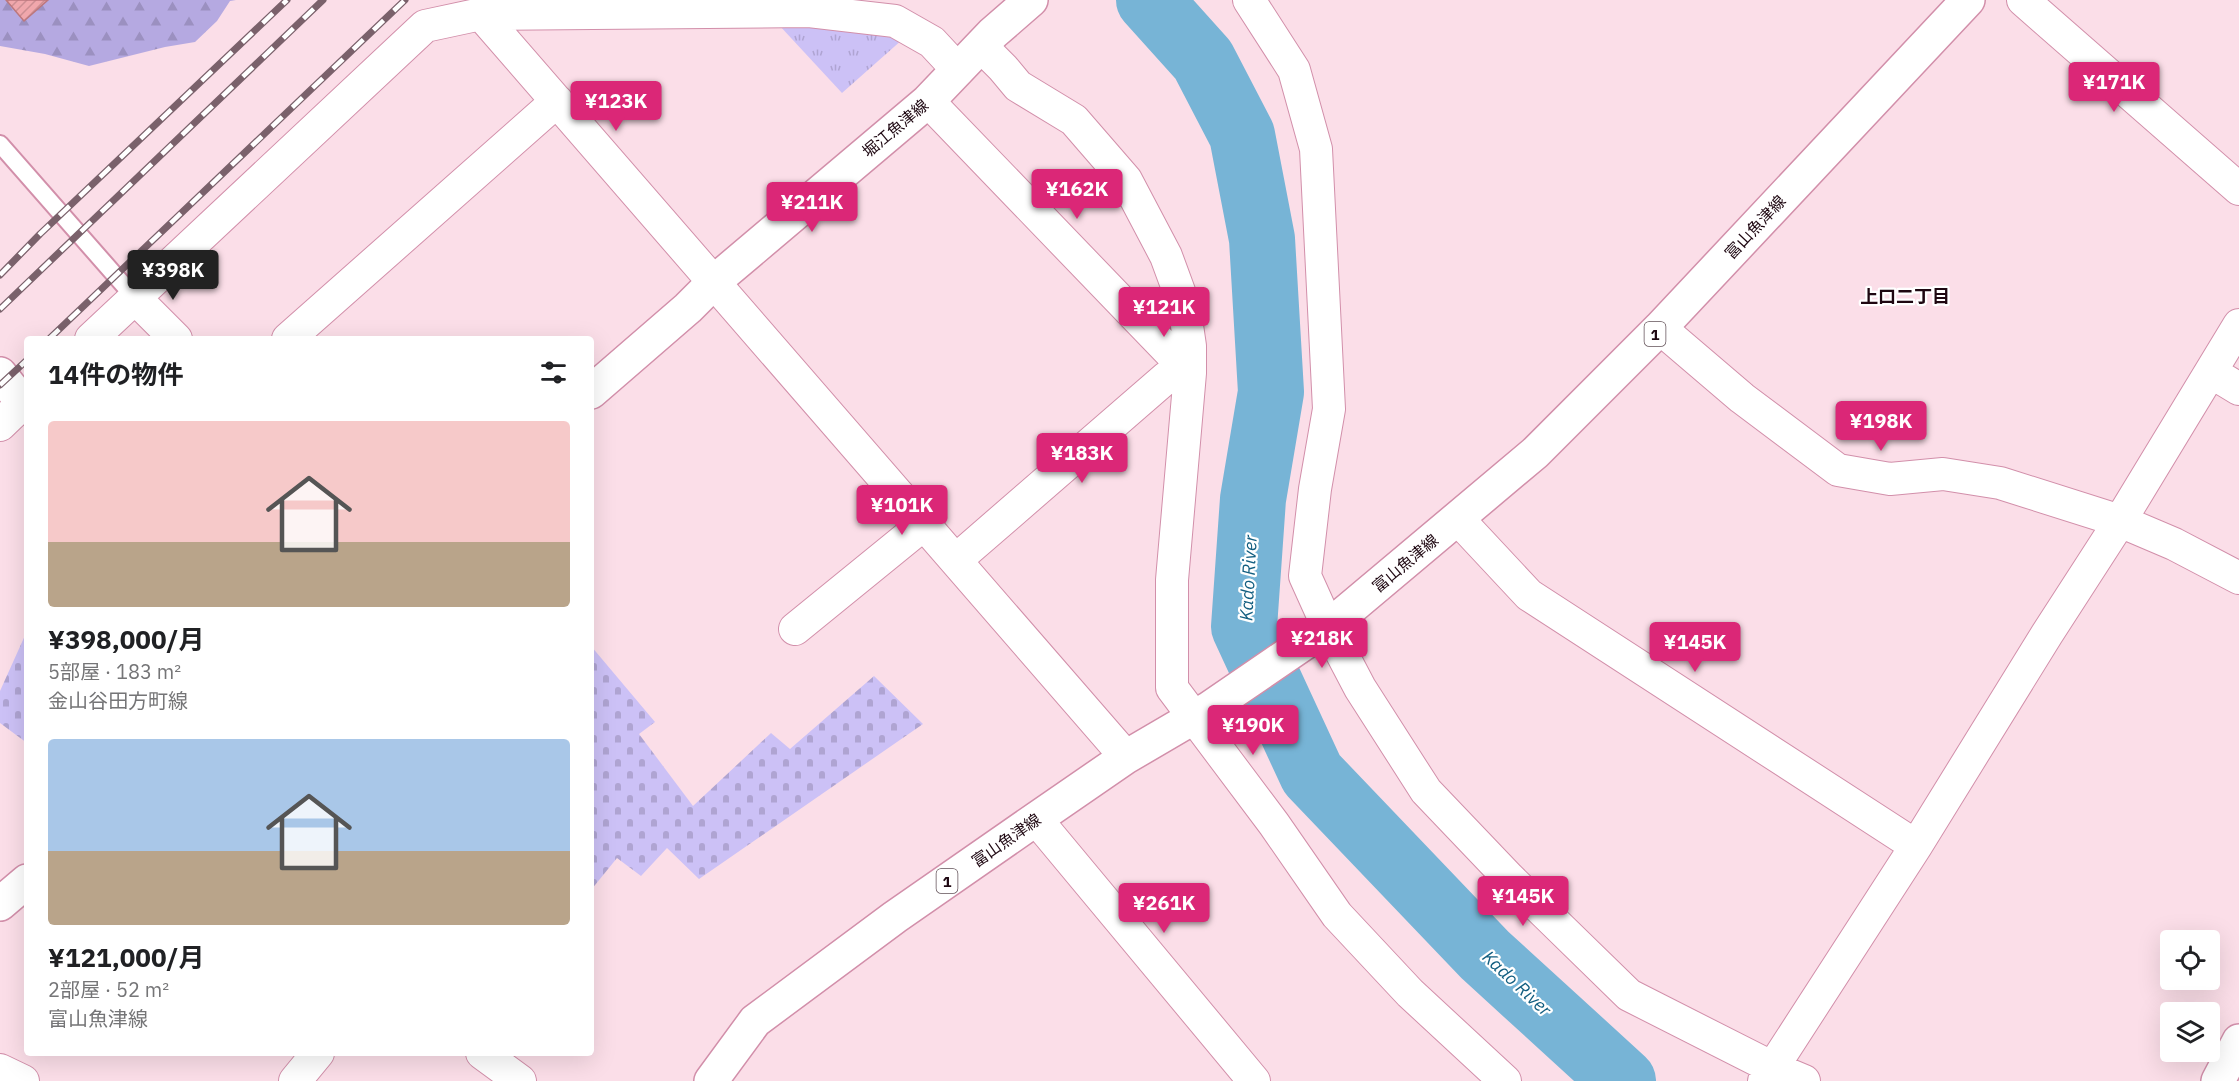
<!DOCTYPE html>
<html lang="ja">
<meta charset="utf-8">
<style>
:root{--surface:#fff;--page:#f6f6f6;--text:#202124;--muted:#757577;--accent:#db2777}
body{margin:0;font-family:"IBM Plex Sans","Noto Sans JP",sans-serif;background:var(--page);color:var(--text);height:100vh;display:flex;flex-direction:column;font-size:22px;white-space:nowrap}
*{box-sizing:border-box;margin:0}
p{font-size:20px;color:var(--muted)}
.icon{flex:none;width:33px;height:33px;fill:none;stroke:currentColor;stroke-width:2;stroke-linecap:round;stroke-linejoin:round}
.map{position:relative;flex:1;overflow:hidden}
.side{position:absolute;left:24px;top:336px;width:570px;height:720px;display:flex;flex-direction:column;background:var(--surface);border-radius:6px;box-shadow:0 6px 24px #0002}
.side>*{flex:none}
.tools{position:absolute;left:2160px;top:930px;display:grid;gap:12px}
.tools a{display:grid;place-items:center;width:60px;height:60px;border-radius:6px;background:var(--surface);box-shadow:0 6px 24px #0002;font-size:30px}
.price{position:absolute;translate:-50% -51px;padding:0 14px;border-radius:6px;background:var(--accent);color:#fff;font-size:20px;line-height:39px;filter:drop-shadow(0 2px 3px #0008)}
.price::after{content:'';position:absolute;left:50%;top:36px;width:18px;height:14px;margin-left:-9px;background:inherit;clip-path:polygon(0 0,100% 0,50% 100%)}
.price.selected{background:#222;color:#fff}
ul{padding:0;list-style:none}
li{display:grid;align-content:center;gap:12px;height:318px;padding:0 24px}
li span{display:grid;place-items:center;height:186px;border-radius:6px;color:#555}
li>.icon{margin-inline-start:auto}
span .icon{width:108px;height:108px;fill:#fffc;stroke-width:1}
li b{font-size:26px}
h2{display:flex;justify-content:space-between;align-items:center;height:72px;padding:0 24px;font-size:26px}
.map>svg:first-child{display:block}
</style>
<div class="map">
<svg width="2239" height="1081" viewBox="0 0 2239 1081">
<defs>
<pattern id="grass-tufts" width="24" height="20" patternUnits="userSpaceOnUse" patternTransform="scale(1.5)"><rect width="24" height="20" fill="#ccc1f6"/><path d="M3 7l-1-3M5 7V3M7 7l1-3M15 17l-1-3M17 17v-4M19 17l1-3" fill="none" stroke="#afa4d2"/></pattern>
<pattern id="forest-firs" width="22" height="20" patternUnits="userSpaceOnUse" patternTransform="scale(1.5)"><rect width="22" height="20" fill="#b5a9e1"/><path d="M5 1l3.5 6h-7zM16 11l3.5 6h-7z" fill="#9b90c0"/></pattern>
<pattern id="cemetery-stones" width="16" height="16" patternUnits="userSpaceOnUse" patternTransform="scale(1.5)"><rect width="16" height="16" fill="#ccc1f6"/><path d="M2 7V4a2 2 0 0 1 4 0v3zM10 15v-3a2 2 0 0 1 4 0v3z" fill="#afa4d2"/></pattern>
<pattern id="building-hatch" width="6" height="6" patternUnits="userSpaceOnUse" patternTransform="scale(1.5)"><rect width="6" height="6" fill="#f0a7ac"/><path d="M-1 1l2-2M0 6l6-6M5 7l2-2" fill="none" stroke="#cd8e93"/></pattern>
</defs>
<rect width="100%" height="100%" fill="#fbdee8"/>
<path fill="url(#grass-tufts)" d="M 766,11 L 912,31 L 842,93 Z"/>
<path fill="url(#forest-firs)" d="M 0,0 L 236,0 L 230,1 L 217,21 L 195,42 L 165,47 L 89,66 L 45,54 L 0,46 Z"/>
<path fill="url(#cemetery-stones)" d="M 27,631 L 27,743 L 0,723 L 0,691 Z
M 591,646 L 655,722 L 639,734 L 693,806 L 771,733 L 790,749 L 874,676 L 923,724 L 699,879 L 667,848 L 641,876 L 617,858 L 591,890 Z"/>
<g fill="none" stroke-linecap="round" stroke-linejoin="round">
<path stroke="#77b4d6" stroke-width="66" d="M 1149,0 L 1203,60 L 1242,135 L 1262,239 L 1271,392 L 1253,499 L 1244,627 L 1312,774 L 1485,955 L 1623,1081"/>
</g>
<path fill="url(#building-hatch)" stroke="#bc777d" stroke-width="1.5" d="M 6,0 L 48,0 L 24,21 Z"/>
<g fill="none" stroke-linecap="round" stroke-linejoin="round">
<defs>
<path id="lane" d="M 0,144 L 135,298"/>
<path id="street" d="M 1249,0 L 1294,70 L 1316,149 L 1329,409 L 1315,489 L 1305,576 L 1328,627 L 1360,688 L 1426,791 L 1509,878 L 1629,995 L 1773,1068 L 1804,1081
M 2023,0 L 2239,189
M 481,14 L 1126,757
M 981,46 L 1003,68 L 1018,86 L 1074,120 L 1126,180 L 1166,256 L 1184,305 L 1190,346 L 1190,373 L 1172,580 L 1172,688 L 1274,824 L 1337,915 L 1410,993 L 1505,1081
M 928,101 L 1190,373
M 135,298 L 176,339
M 1660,328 L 1742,398 L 1838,470 L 1890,479 L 1943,474 L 2000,483 L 2120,521 L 2174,544 L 2239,578
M 91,339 L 425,26 L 481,14 L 809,11 L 895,21 L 932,42 L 958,70
M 288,339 L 557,101
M 2211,372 L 2239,389
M 0,425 L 27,399
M 1458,519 L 1529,595 L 1916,846
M 956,560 L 1167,377 L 1190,373
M 795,629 L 924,524
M 1036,819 L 1254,1081
M 482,1053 L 520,1081
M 0,1070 L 23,1081
M 295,1081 L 318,1053
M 1764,1081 L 1916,846 L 2047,634 L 2120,521 L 2239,325"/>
<path id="secondary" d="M 591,392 L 688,308 L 715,281 L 928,101 L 993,33 L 1031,0
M 2218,1081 L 2239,1041"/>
<path id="primary" d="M 0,374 L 27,408
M 0,904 L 27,881
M 711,1081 L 755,1021 L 895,917 L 1036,819 L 1126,757 L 1208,709 L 1328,627 L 1535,453 L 1660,328 L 1968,0"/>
</defs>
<use href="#lane" stroke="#d28faa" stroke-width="20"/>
<use href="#street" stroke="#d28faa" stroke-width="34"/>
<use href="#secondary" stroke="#d28faa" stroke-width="36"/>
<use href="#primary" stroke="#d28faa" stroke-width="36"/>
<use href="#lane" stroke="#fff" stroke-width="16"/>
<use href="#street" stroke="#fff" stroke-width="32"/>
<use href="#secondary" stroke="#fff" stroke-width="33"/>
<use href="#primary" stroke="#fff" stroke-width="33"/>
<defs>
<path id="rail" d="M 0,275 L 40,234 L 287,0
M 0,309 L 323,0
M 49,339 L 405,0
M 0,385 L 27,360"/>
</defs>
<use href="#rail" stroke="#7a616b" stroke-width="7"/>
<use href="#rail" stroke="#fff" stroke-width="4.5" stroke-dasharray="14" stroke-linecap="butt"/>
</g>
<g text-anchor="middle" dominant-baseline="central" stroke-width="4.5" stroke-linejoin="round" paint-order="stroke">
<g fill="#fff" stroke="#625158" stroke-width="1.5">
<rect x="1644.5" y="322" width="21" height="24" rx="4.5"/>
<rect x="936.5" y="869" width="21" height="24" rx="4.5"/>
</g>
<g font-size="15" font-weight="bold" fill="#1e0711">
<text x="1655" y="334">1</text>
<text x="947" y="881">1</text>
</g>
<g font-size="16" fill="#1e0711" stroke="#fff">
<text transform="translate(895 128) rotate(-40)">堀江魚津線</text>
<text transform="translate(1755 227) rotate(-47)">富山魚津線</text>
<text transform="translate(1405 563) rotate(-40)">富山魚津線</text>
<text transform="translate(1006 840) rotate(-35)">富山魚津線</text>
</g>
<g font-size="18" font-weight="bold" fill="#1e0711" stroke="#fff">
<text x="1905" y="296">上口二丁目</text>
</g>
<g font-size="18" font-style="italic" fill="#125e80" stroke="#fff">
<text transform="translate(1248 578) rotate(-87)">Kado River</text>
<text transform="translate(1517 983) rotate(43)">Kado River</text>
</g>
</g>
</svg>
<div class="tools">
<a><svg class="icon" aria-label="locate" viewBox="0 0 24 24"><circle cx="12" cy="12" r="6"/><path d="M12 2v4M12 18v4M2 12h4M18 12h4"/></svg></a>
<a><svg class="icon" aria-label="layers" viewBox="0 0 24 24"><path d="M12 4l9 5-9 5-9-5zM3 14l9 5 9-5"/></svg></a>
</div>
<b class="price" style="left:2114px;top:113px">¥171K</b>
<b class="price" style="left:616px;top:132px">¥123K</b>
<b class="price" style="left:1077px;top:220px">¥162K</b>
<b class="price" style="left:812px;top:233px">¥211K</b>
<b class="price selected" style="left:173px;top:301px">¥398K</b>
<b class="price" style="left:1164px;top:338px">¥121K</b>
<b class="price" style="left:1881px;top:452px">¥198K</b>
<b class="price" style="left:1082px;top:484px">¥183K</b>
<b class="price" style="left:902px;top:536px">¥101K</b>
<b class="price" style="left:1322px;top:669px">¥218K</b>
<b class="price" style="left:1695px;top:673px">¥145K</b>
<b class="price" style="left:1253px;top:756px">¥190K</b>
<b class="price" style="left:1523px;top:927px">¥145K</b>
<b class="price" style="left:1164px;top:934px">¥261K</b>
<section class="side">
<h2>14件の物件<svg class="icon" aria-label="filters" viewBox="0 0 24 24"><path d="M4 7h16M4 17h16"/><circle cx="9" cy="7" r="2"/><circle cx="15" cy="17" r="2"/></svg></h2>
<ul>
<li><span style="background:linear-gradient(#f6c9c9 65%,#b9a48a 0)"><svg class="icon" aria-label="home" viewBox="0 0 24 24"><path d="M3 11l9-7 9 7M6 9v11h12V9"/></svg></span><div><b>¥398,000/月</b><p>5部屋 · 183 m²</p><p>金山谷田方町線</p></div></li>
<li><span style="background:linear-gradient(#a9c7e8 60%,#b9a48a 0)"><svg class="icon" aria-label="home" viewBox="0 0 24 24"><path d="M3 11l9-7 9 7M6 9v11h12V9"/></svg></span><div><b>¥121,000/月</b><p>2部屋 · 52 m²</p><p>富山魚津線</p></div></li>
</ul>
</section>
</div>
